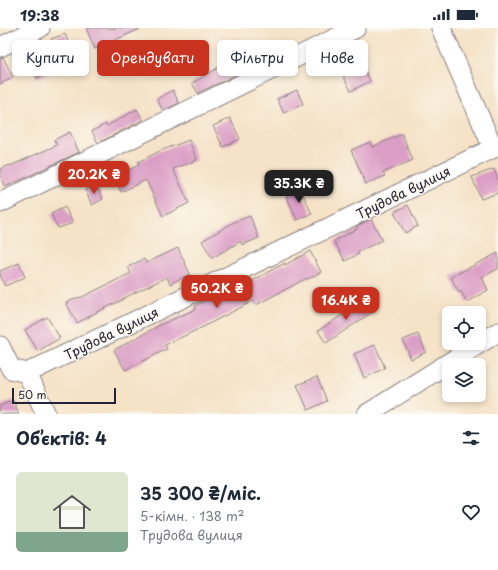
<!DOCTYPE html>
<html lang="uk">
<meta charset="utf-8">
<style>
:root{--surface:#fff;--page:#f2f2f3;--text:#1f2937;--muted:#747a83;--line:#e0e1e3;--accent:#c8321e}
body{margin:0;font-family:"Playpen Sans",sans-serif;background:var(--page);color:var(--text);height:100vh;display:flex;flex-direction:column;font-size:15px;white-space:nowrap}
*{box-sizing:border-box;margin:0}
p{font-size:13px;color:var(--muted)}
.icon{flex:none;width:22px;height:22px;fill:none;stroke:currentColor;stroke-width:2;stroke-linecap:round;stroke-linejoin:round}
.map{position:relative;height:386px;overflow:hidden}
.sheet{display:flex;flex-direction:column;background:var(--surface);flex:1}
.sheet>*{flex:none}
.hud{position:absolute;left:12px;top:12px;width:474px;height:36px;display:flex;gap:8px}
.controls{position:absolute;left:442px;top:278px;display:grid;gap:8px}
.controls a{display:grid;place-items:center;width:44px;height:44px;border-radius:6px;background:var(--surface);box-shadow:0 2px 6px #0003;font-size:20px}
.scale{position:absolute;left:12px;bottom:10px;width:104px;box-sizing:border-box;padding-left:4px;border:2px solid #22223b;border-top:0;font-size:11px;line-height:14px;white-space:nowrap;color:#22223b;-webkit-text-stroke:3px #fbf7ec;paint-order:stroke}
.price{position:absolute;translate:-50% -34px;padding:0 9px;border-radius:8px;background:var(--accent);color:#fff;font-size:13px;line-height:26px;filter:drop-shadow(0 1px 2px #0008)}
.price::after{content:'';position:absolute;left:50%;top:24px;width:12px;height:9px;margin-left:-6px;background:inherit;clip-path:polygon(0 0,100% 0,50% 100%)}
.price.current{background:#222;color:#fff}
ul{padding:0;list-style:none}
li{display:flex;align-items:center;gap:12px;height:100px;padding:0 16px}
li+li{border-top:1px solid var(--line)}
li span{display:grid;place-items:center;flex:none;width:112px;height:80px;border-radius:6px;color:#555}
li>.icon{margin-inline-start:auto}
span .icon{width:48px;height:48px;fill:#fffc;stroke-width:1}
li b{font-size:17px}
h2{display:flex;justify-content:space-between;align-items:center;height:48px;padding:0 16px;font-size:17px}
.tag{padding:0 14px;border-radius:6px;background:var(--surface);box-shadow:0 2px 6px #0003;font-size:14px;line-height:36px}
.tag.current{background:var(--accent);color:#fff}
.status{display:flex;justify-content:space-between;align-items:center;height:28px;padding:0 20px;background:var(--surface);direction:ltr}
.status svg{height:11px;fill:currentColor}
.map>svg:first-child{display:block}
</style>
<div class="status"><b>19:38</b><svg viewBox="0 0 49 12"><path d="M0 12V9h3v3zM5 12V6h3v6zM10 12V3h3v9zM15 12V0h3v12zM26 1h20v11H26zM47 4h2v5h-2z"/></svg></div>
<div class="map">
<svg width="498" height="386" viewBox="0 0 498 386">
<rect width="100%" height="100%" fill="#fbf7ec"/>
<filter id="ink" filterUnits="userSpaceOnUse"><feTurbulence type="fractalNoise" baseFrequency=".025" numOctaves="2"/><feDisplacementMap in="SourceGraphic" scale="8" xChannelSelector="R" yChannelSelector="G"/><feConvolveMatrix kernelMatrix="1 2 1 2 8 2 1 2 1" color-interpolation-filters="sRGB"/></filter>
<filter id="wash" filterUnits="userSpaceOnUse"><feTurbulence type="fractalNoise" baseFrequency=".012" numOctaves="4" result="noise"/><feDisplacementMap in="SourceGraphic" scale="16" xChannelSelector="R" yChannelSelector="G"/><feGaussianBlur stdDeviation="0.9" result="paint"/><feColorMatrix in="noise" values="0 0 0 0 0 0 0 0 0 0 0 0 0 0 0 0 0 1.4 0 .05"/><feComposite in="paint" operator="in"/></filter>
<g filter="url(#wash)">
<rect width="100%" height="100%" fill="#f5e2c7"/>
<g id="blocks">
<path fill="#db9ec6" d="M 86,0 L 142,0 L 95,21 Z
M 65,6 L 72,24 L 58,30 L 51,11 Z
M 351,25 L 358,38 L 362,36 L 370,53 L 351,63 L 335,32 Z
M 44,26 L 51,44 L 37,50 L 29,32 Z
M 3,29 L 13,50 L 0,56 L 0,30 Z
M 236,29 L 244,43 L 198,65 L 192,55 L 221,38 L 220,38 Z
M 173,62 L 179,75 L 163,83 L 157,71 Z
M 297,62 L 303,76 L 284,85 L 277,71 Z
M 137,81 L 143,92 L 98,115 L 92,103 L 106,96 L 107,98 Z
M 230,90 L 240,111 L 223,119 L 213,98 Z
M 70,104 L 79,124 L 27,149 L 5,159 L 0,147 L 0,141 L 10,137 L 10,138 L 57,117 L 54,112 Z
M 402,106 L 413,132 L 383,145 L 385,148 L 366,156 L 351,122 L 370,114 L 372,119 Z
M 189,112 L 197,132 L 173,141 L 189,175 L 163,188 L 146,152 L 121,164 L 114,149 L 139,137 L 138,134 L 160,123 Z
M 494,141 L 498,152 L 498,165 L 481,171 L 472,149 Z
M 96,157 L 103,171 L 92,177 L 85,162 Z
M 300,160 L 312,186 L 297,192 L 286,167 Z
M 408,177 L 418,198 L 405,205 L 394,184 Z
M 65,179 L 73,195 L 58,200 L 51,186 Z
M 250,188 L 259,210 L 242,217 L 241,213 L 212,230 L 202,213 L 234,194 Z
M 371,191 L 382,212 L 358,224 L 359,226 L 345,233 L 334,213 L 358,200 L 357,198 Z
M 178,220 L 190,246 L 170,256 L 167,249 L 122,271 L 122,272 L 89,288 L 89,289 L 77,295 L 66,275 L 79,269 L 80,270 L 131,245 L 128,239 L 144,231 L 146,235 Z
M 310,223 L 321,244 L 308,251 L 307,250 L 256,277 L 253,273 L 203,299 L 165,317 L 167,321 L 125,342 L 114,322 L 160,297 L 196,281 L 195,278 L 222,263 L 235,257 L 237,261 L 285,235 L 285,237 Z
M 498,225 L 498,241 L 482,249 L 488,262 L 467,274 L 461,263 L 459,265 L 451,249 Z
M 19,235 L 25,249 L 5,258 L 0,247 L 0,243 Z
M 366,271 L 374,283 L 326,315 L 318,303 Z
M 47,289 L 60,310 L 38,323 L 25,302 Z
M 418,306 L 426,324 L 411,331 L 403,312 Z
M 375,317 L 385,340 L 364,350 L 354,326 Z
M 317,349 L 327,373 L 308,382 L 297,357 Z
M 13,372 L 19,386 L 0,386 L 0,378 Z"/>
</g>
</g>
<g filter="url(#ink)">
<use href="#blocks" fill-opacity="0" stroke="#8c8281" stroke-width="1"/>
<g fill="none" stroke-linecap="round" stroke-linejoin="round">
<defs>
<path id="minor" d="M 441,0 L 493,120
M 0,19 L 40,0
M 0,175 L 356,0
M 0,318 L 11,341 L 27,345 L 46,386
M 27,345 L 498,118
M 367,386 L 498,304"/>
</defs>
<use href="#minor" stroke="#8c8281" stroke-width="21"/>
<use href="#minor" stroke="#fff" stroke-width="19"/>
</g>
</g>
<g text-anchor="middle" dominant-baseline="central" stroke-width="3" stroke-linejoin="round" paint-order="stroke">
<g font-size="13" fill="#22223b" stroke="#fbf7ec">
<text transform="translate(403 164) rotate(-26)">Трудова вулиця</text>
<text transform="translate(111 305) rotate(-26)">Трудова вулиця</text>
</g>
</g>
</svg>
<div class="controls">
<a><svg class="icon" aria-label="locate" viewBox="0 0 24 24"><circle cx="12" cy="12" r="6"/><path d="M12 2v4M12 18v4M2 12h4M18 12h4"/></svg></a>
<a><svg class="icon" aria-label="layers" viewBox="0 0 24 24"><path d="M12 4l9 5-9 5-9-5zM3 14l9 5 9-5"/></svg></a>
</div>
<div class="scale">50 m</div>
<b class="price" style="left:94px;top:167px">20.2K ₴</b>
<b class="price current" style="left:299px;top:176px">35.3K ₴</b>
<b class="price" style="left:217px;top:281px">50.2K ₴</b>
<b class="price" style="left:346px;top:293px">16.4K ₴</b>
<div class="hud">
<a class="tag">Купити</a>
<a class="tag current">Орендувати</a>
<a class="tag">Фільтри</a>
<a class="tag">Нове</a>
</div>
</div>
<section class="sheet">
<h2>Об’єктів: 4<svg class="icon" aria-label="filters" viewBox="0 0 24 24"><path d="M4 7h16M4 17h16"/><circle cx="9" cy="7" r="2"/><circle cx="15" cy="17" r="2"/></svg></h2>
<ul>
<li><span style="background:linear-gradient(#dfe7d0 75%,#7fa58c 0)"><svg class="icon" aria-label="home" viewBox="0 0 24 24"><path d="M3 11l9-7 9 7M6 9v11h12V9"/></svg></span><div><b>35 300 ₴/міс.</b><p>5-кімн. · 138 m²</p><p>Трудова вулиця</p></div><svg class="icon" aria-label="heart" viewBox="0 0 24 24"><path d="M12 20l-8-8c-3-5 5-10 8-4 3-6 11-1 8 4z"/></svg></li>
</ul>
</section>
